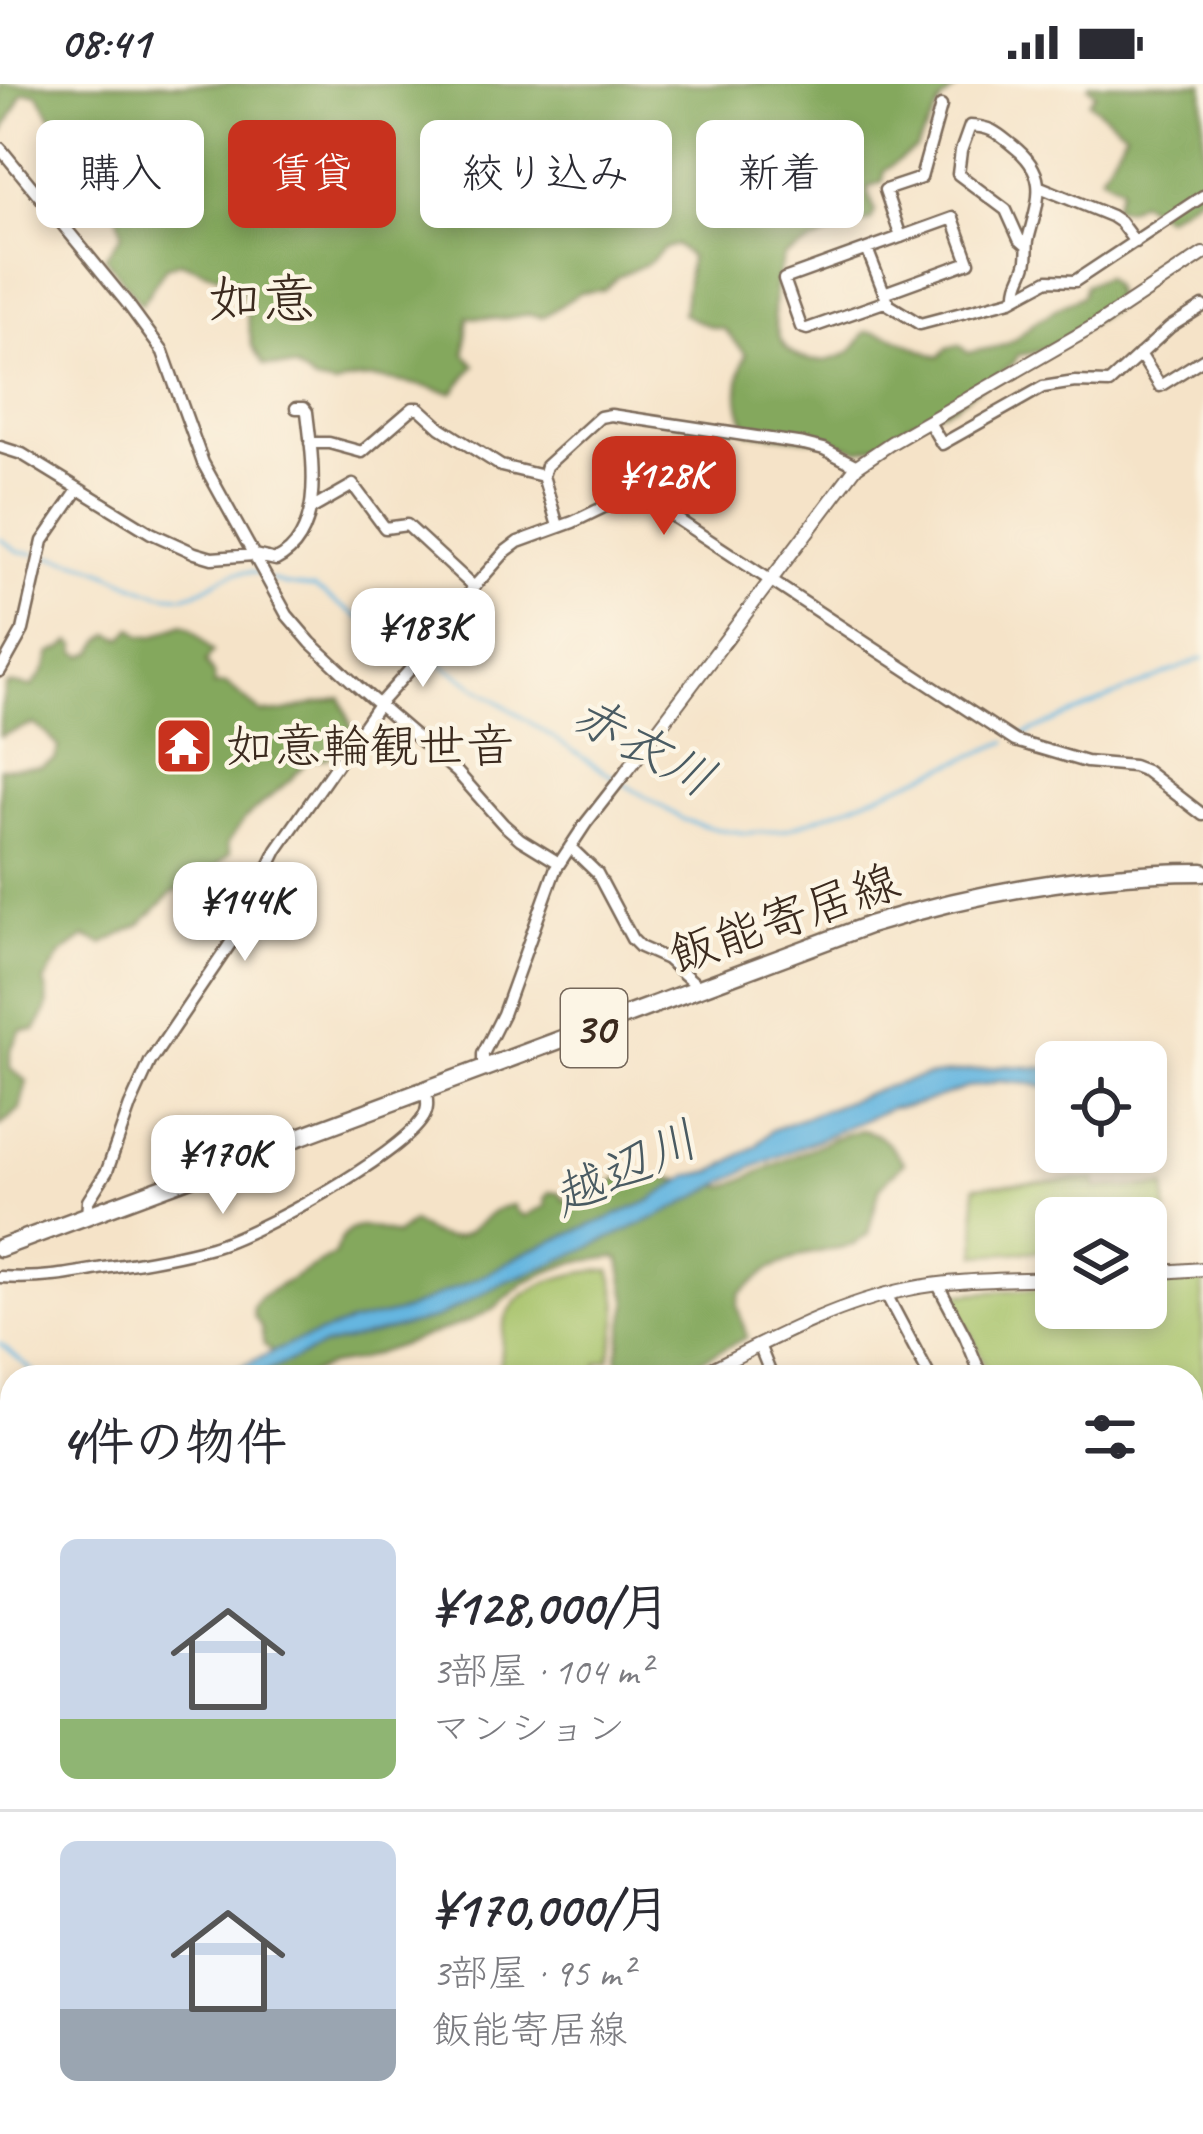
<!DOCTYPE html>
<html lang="ja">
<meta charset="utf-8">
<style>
:root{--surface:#fff;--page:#f2f2f3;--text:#2b2b33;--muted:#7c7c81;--line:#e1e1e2;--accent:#c8321e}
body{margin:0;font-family:Caveat,"Klee One",sans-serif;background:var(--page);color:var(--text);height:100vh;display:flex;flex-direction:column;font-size:45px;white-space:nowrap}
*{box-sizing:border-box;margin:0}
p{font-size:39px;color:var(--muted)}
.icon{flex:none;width:66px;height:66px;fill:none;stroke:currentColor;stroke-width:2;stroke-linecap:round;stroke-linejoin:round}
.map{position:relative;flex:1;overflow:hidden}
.panel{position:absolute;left:0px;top:1281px;width:1203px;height:771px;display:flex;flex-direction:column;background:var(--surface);border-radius:36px 36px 0 0;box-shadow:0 6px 18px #0003}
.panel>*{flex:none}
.top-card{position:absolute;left:36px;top:36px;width:1131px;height:108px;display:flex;gap:24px}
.fabs{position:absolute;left:1035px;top:957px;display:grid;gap:24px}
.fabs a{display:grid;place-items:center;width:132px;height:132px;border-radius:18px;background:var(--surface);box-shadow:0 6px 18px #0003;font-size:60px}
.price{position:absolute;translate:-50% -102px;padding:0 27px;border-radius:24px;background:#fff;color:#222;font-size:39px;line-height:78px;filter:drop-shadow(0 3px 6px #0008)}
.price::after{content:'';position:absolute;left:50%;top:72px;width:36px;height:27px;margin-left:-18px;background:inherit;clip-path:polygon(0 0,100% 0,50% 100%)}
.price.on{background:var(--accent);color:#fff}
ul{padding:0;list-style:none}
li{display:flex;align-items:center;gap:36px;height:300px;padding:0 60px}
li+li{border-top:3px solid var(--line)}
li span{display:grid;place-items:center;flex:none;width:336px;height:240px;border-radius:18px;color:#555}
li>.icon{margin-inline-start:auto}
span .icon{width:144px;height:144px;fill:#fffc;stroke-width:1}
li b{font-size:51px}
h2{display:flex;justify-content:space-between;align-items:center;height:144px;padding:0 60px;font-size:51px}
.chip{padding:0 42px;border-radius:18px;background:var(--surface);box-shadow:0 6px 18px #0003;font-size:42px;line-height:108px}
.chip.on{background:var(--accent);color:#fff}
.status{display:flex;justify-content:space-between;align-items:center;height:84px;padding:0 60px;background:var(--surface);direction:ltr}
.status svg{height:33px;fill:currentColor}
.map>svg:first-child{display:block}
</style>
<div class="status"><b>08:41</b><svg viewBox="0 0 49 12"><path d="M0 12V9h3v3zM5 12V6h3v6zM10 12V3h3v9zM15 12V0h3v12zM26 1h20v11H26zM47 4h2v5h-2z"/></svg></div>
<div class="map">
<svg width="1203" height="2050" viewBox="0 0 1203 2050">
<rect width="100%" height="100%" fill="#fcf5e5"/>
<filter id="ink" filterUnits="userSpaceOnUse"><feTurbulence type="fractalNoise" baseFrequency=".00833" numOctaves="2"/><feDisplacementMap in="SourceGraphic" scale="24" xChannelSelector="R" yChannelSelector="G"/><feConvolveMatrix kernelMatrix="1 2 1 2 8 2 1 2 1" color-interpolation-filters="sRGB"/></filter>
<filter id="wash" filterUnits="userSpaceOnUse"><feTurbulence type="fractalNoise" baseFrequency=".004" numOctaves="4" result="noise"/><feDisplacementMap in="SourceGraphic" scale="48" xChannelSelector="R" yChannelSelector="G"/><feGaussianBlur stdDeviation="2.7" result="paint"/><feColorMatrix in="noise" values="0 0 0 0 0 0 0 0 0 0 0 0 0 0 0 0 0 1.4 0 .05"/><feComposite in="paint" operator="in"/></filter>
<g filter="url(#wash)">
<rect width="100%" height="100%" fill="#f5e3c8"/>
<path fill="#a6c269" stroke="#707644" stroke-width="3" d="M 1095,1095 L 1096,1104 L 1166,1102 L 1166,1162 L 1146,1162 L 1146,1134 L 1056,1134 L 1056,1166 L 977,1171 L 975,1102 Z
M 610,1186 C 623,1227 618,1236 609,1276 L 597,1279 L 598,1293 L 496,1293 C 504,1274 499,1256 505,1237 C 517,1199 575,1187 610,1186 Z
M 1203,1195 L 1203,1420 L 1191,1448 L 1191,1293 L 988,1293 L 974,1256 L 949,1211 L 1056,1203 L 1056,1224 L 1146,1224 L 1146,1199 Z"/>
<path fill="#84a85d" stroke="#60693e" stroke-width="3" d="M 0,0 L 961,0 L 942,17 L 916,65 L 884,86 L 883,97 L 867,104 L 875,127 L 871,136 L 829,151 L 784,172 C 772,202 764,261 802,274 C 818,279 834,277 848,269 C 857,264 859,255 866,248 C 893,247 914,266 939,273 L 947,264 L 959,261 L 968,269 C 981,265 995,265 1007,260 C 1023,254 1031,236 1047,232 C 1058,220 1070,220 1083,211 L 1085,201 L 1104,193 L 1112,201 L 1117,221 C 1088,240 1053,269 1018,271 L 1014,279 L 953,322 L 910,339 L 875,362 L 860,366 L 837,358 L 748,348 C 736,317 735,301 746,270 L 724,245 L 711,243 L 683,230 L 690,173 L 676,161 L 663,165 L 650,178 L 618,193 L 604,206 L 581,208 L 543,233 L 530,230 L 501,235 L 468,233 L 465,270 L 475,281 L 453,309 C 422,303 362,284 336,302 L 315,298 L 296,284 L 264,281 L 252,262 L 243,201 L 180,178 L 166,183 L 141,221 L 105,173 L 122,150 L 118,131 L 100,97 L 81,81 L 37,9 L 23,9 L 3,48 L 0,44 Z
M 1090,0 L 1203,0 L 1203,109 L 1165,133 L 1140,117 L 1126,125 L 1113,123 L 1121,103 L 1101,91 L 1126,48 L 1089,18 L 1096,9 L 1088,3 Z
M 183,540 C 197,546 202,556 213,568 L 206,578 L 214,592 L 214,601 L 226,600 L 262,629 L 281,628 L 341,614 L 352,644 L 328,674 L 308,676 L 290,696 L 245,734 L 227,760 L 230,769 L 201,796 L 172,809 L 141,840 L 103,860 L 85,853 L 61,870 L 44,898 C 51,918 48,928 35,946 L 21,946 L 10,967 L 10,985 L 27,997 L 20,1025 L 0,1042 L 0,684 L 41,682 L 55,675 L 59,663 L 47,650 L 34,640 L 0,652 C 0,635 1,619 6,602 L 13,600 L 32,603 L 46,584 L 51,569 L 62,565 L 71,558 L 76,561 L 76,568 L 84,572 L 94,568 L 101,557 L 110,550 L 123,554 L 133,544 L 142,552 L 154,552 Z
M 860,1046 C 882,1048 890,1062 904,1078 L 880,1103 L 868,1150 L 853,1161 L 803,1171 L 771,1184 L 740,1209 L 737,1222 L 747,1253 L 667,1293 L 624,1293 L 617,1273 L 628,1220 L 620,1176 L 616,1173 L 575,1178 L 556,1185 L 527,1197 L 493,1225 L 469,1237 L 355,1277 L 330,1281 L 303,1293 L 260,1293 L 268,1284 L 274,1268 L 264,1261 L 261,1243 L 254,1232 L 253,1223 L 260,1213 L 335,1170 C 345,1135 367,1140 396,1151 L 412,1138 C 471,1181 473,1124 514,1121 L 516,1127 L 525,1132 L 546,1122 L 545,1115 L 549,1108 L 560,1109 L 564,1116 C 589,1117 606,1098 629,1090 L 642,1100 L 662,1093 L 726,1103 L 834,1054 Z"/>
<path fill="#65b6e0" stroke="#50707f" stroke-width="3" d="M 1007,982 L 1056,985 L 1056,1007 L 1032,1000 L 998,997 C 988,1001 980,1000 969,1003 C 942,1012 920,1022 891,1024 L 749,1085 L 670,1127 L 550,1181 L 504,1198 L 437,1234 L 321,1263 L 255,1293 L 218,1293 L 295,1258 L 350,1239 L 403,1227 L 482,1192 L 529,1167 L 650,1117 L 689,1092 L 714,1087 L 756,1062 L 772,1046 L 879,1005 L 926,992 Z"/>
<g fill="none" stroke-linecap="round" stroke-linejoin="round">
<path stroke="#65b6e0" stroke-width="3" d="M 0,455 L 18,467 L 36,470
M 46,472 C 62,474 78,478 93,483 C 119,492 148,512 176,512 C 208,513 220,482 257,489
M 271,495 L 286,501 L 314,504 L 414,570 L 420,569
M 429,572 L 616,695
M 1020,652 L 1203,574
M 624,700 L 684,736 L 716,745 L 746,749 L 769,748 L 785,746 L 849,722 L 1006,658
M 0,1259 L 40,1293
M 1191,1496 L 1203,1434
M 1191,1624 L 1194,1588 L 1192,1572
M 360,2050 L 394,2040"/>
</g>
</g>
<g filter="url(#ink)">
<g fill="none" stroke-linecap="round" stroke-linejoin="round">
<defs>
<path id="minor" d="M 0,64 L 127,219 L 163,268 L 203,379 L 287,531 L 311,559 L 357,602 L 457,688 L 503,740 L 520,755 L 559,779
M 1040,103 L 1111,132 L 1120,138 L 1135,158
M 901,153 L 885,106 L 921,94 L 941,22
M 867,165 L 889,221 L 920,240 L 1011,216 L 1048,196 L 1075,197 L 1203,112
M 884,209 L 969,178 L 953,134 L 784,195 L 801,243 L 807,245 L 887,217
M 1017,212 C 1016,197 1025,190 1027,176 C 1028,169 1027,163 1028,156 C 1038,116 1051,91 1012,61 C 996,48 991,43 970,42 L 961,67 L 958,90 L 1006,126 L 1019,155 L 1027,162
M 1140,270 L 1160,302 L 1203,275
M 929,338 L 942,360 L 1043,303 L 1075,298 L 1109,299 L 1170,243 L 1203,222
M 310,359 L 329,359 L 362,368 L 413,324 L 419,324 L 441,344 L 501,382 L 543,392
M 0,363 L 22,370 L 151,449 L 195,469 L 212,474 L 254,471 L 276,476 C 326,451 312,373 307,328 L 304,324 L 296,324
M 311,425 L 353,401 L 385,444 L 407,441 L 474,503
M 558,442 L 543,392 L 546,382 L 600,333 L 611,331 L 804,360 L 824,365 L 857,382
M 0,587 L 23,546 L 43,457 L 78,406
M 570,763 L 597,789 L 632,855 L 640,863 L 667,875 L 700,904
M 483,986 L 483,970 L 503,930 L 555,786 L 586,739 L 626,688
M 87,1134 L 88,1117 L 107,1087 L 130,1022 L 150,978 L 234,854 L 277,766 L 379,620 L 432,561 L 474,503 L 506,467 L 518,458 L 573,438 L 633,409 L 639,410 L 1015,657 L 1086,678 L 1133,682 L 1146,687 L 1203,731
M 0,1193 C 39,1196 72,1190 110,1183 C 144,1178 178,1172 211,1163 C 256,1151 399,1072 423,1034 C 429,1025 427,1017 426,1007
M 938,1201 L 965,1252 L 982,1293
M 886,1210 L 930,1293
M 759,1261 L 772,1293
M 1203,1480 L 1199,1525 L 1203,1550
M 0,1501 L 12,1501
M 0,1579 L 12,1579
M 1203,1640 L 1203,1647
M 1191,1700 L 1203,1687
M 0,1734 L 12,1735
M 1191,1795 L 1203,1781
M 1191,1896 L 1203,1893
M 1191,2011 L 1203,2007
M 9,2016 L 1,1926 L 10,1847
M 1191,2022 L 1191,2033
M 214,2040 L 214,2050
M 894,2050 L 899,2040
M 1130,2050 L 1132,2040"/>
<path id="tertiary" d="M 626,688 L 857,382 L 891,359 L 1096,241 L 1203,170
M 1146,1189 L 1203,1185
M 696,1293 C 764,1259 833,1220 909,1205 C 956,1195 1008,1196 1056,1194
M 0,1417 L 12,1416
M 1191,1568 L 1203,1560
M 0,1657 L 12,1657"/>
<path id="primary" d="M 0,1164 L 869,841 C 978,808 1089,788 1203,788
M 1191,1961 L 1203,1960
M 565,2050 L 577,2040"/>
</defs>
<use href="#minor" stroke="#7c6b5a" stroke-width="15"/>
<use href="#tertiary" stroke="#7c6b5a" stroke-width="16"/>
<use href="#primary" stroke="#7c6b5a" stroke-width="21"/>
<use href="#minor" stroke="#fff" stroke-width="10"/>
<use href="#tertiary" stroke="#fff" stroke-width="12"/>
<use href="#primary" stroke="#fff" stroke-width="16"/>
<defs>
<path id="rail" d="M 1191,1917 L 1203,1914
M 1191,1942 L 1203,1941
M 0,2043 L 38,2040"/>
</defs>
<use href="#rail" stroke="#3b2a1e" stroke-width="8"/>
<use href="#rail" stroke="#fcf5e5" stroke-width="3" stroke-dasharray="9" stroke-linecap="butt"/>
</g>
</g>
<defs>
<symbol id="temple-square" viewBox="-11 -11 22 22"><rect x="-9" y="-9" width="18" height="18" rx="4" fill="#c8321e" stroke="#fcf5e5"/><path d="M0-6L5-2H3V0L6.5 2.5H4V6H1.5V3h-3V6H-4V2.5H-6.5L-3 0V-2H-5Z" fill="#fff"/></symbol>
</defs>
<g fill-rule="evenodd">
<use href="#temple-square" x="151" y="629" width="66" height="66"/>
</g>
<g text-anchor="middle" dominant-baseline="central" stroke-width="9" stroke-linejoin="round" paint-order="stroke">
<rect fill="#fcf5e5" stroke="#75675a" stroke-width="3" x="561" y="905" width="66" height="78" rx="9"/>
<g font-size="45" font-weight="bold" fill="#3b2a1e">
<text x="594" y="944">30</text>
</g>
<g font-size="48" fill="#3b2a1e" stroke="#fcf5e5" text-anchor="start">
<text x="226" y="662">如意輪観世音</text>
</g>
<g font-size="48" fill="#3b2a1e" stroke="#fcf5e5">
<text transform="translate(784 834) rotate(-19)">飯能寄居線</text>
</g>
<g font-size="51" font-style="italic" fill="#4a5b62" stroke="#fcf5e5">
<text transform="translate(644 662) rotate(29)">赤衣川</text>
<text transform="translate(625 1084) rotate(-25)">越辺川</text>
</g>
<g font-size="54" fill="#3b2a1e" stroke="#fcf5e5">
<text x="262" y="215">如意</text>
</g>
</g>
</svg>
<div class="fabs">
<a><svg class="icon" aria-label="locate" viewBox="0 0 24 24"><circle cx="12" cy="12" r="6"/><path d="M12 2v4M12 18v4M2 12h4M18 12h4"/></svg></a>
<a><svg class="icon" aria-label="layers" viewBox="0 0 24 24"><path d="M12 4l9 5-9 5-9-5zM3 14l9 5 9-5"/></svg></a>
</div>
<b class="price on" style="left:664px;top:454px">¥128K</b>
<b class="price" style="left:423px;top:606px">¥183K</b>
<b class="price" style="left:245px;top:880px">¥144K</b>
<b class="price" style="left:223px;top:1133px">¥170K</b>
<div class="top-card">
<a class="chip">購入</a>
<a class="chip on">賃貸</a>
<a class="chip">絞り込み</a>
<a class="chip">新着</a>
</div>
<section class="panel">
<h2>4件の物件<svg class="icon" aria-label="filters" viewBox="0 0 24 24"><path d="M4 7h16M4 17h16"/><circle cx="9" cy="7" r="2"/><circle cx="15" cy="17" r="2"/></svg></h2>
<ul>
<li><span style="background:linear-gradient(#c9d6e8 75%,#8fb573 0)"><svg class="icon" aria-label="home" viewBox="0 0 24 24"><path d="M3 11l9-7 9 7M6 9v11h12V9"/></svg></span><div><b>¥128,000/月</b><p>3部屋 · 104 m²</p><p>マンション</p></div></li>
<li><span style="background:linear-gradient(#c9d6e8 70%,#9aa5b1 0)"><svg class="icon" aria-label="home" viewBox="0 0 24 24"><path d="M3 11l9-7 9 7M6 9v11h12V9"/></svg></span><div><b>¥170,000/月</b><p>3部屋 · 95 m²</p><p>飯能寄居線</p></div></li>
</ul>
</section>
</div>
